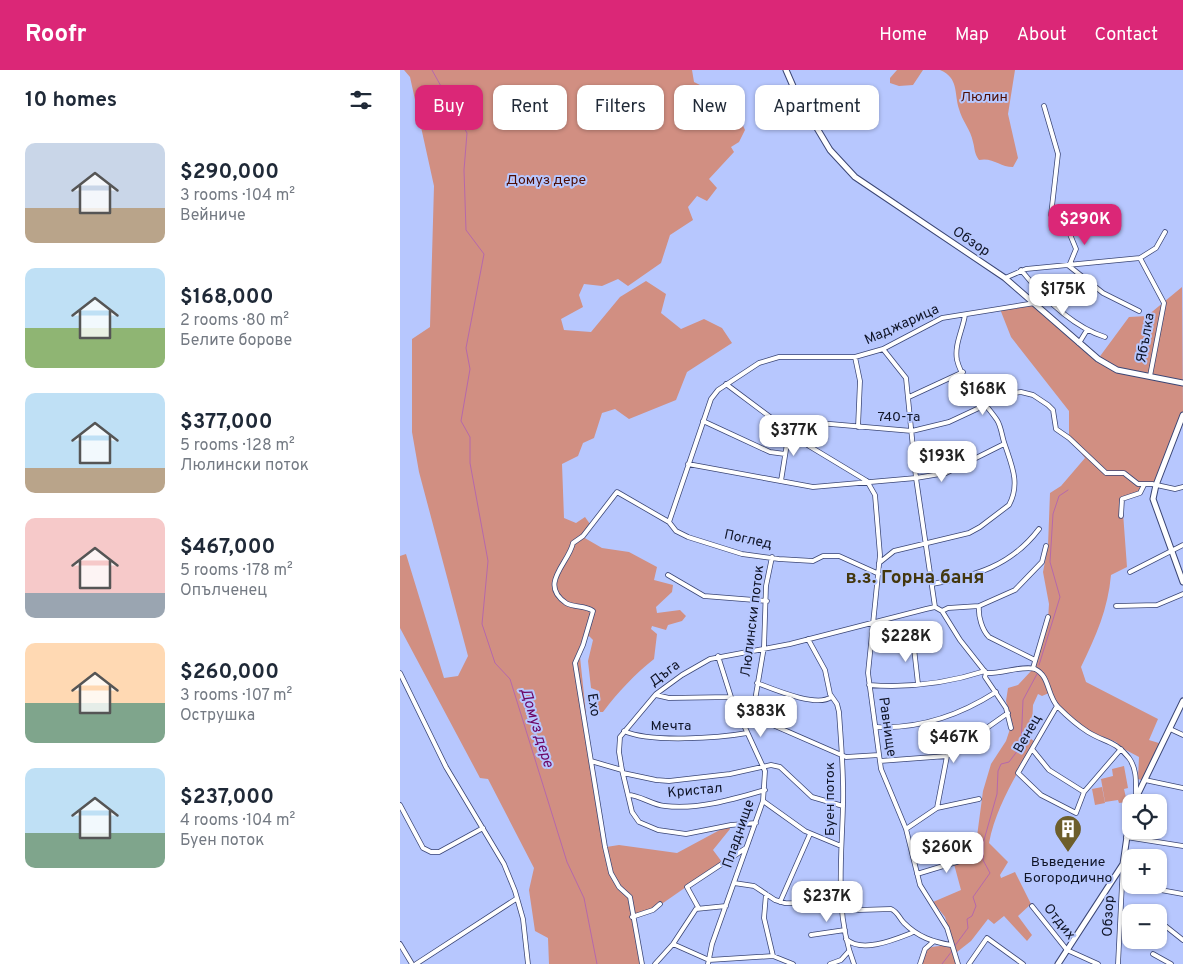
<!DOCTYPE html>
<meta charset="utf-8">
<style>
:root{--surface:#fff;--page:#f2f2f3;--text:#1f2937;--muted:#747a83;--accent:#db2777}
body{margin:0;font-family:Overpass,sans-serif;background:var(--page);color:var(--text);height:100vh;display:flex;flex-direction:column;font-size:19px;white-space:nowrap}
*{box-sizing:border-box;margin:0}
p{font-size:16px;color:var(--muted)}
.icon{flex:none;width:28px;height:28px;fill:none;stroke:currentColor;stroke-width:2;stroke-linecap:round;stroke-linejoin:round}
.map{position:relative;flex:1;overflow:hidden}
.details{display:flex;flex-direction:column;background:var(--surface);width:400px}
.details>*{flex:none}
.top-card{position:absolute;left:15px;top:15px;width:475px;height:45px;display:flex;gap:10px}
.tools{position:absolute;left:722px;top:724px;display:grid;gap:10px}
.tools a{display:grid;place-items:center;width:45px;height:45px;border-radius:10px;background:var(--surface);box-shadow:0 1px 4px #0004;font-size:25px}
.price{position:absolute;translate:-50% -42px;padding:0 11px;border-radius:10px;background:#fff;color:#222;font-size:16px;line-height:32px;filter:drop-shadow(0 1px 2px #0008)}
.price::after{content:'';position:absolute;left:50%;top:30px;width:15px;height:11px;margin-left:-8px;background:inherit;clip-path:polygon(0 0,100% 0,50% 100%)}
.price.active{background:var(--accent);color:#fff}
ul{padding:0;list-style:none}
li{display:flex;align-items:center;gap:15px;height:125px;padding:0 25px}
li span{display:grid;place-items:center;flex:none;width:140px;height:100px;border-radius:10px;color:#555}
li>.icon{margin-inline-start:auto}
span .icon{width:60px;height:60px;fill:#fffc;stroke-width:1}
li b{font-size:21px}
h2{display:flex;justify-content:space-between;align-items:center;height:60px;padding:0 25px;font-size:21px}
.tag{padding:0 18px;border-radius:10px;background:var(--surface);box-shadow:0 1px 4px #0004;font-size:18px;line-height:45px}
.tag.active{background:var(--accent);color:#fff}
header{display:flex;align-items:center;gap:30px;box-sizing:border-box;height:70px;padding:0 25px;background:var(--accent);color:#fff}
header strong{font-size:24px}
nav{display:flex;gap:28px;margin-inline-start:auto;font-size:18px}
main{display:flex;flex:1;min-height:0}
.map>svg:first-child{display:block}
</style>
<header>
<strong>Roofr</strong>
<nav><a>Home</a><a>Map</a><a>About</a><a>Contact</a></nav>
</header>
<main>
<section class="details">
<h2>10 homes<svg class="icon" aria-label="filters" viewBox="0 0 24 24"><path d="M4 7h16M4 17h16"/><circle cx="9" cy="7" r="2"/><circle cx="15" cy="17" r="2"/></svg></h2>
<ul>
<li><span style="background:linear-gradient(#c9d6e8 65%,#b9a48a 0)"><svg class="icon" aria-label="home" viewBox="0 0 24 24"><path d="M3 11l9-7 9 7M6 9v11h12V9"/></svg></span><div><b>$290,000</b><p>3 rooms · 104 m²</p><p>Вейниче</p></div></li>
<li><span style="background:linear-gradient(#bfe0f5 60%,#8fb573 0)"><svg class="icon" aria-label="home" viewBox="0 0 24 24"><path d="M3 11l9-7 9 7M6 9v11h12V9"/></svg></span><div><b>$168,000</b><p>2 rooms · 80 m²</p><p>Белите борове</p></div></li>
<li><span style="background:linear-gradient(#bfe0f5 75%,#b9a48a 0)"><svg class="icon" aria-label="home" viewBox="0 0 24 24"><path d="M3 11l9-7 9 7M6 9v11h12V9"/></svg></span><div><b>$377,000</b><p>5 rooms · 128 m²</p><p>Люлински поток</p></div></li>
<li><span style="background:linear-gradient(#f6c9c9 75%,#9aa5b1 0)"><svg class="icon" aria-label="home" viewBox="0 0 24 24"><path d="M3 11l9-7 9 7M6 9v11h12V9"/></svg></span><div><b>$467,000</b><p>5 rooms · 178 m²</p><p>Опълченец</p></div></li>
<li><span style="background:linear-gradient(#ffd9b3 60%,#7fa58c 0)"><svg class="icon" aria-label="home" viewBox="0 0 24 24"><path d="M3 11l9-7 9 7M6 9v11h12V9"/></svg></span><div><b>$260,000</b><p>3 rooms · 107 m²</p><p>Острушка</p></div></li>
<li><span style="background:linear-gradient(#bfe0f5 65%,#7fa58c 0)"><svg class="icon" aria-label="home" viewBox="0 0 24 24"><path d="M3 11l9-7 9 7M6 9v11h12V9"/></svg></span><div><b>$237,000</b><p>4 rooms · 104 m²</p><p>Буен поток</p></div></li>
</ul>
</section>
<div class="map">
<svg width="783" height="894" viewBox="0 0 783 894">
<rect width="100%" height="100%" fill="#b7c7fe"/>
<path fill="#d18f82" d="M 4,0 L 292,0 L 294,12 L 332,31 L 345,60 L 339,72 L 331,77 L 334,82 L 309,109 L 317,118 L 307,131 L 297,126 L 288,137 L 293,150 L 270,165 L 261,193 L 228,216 L 218,209 L 202,216 L 184,214 L 179,225 L 183,237 L 161,249 L 164,260 L 191,262 L 220,227 L 246,211 L 266,224 L 261,243 L 281,259 L 304,249 L 322,258 L 332,273 L 287,302 L 276,330 L 229,349 L 215,339 L 202,343 L 194,368 L 183,373 L 178,386 L 162,394 L 164,448 L 176,453 L 185,447 L 190,454 L 183,467 L 202,478 L 229,482 L 257,497 L 254,510 L 273,515 L 272,522 L 256,537 L 257,543 L 280,540 L 286,546 L 282,551 L 268,555 L 266,560 L 252,556 L 251,559 L 257,564 L 254,589 C 234,605 219,621 203,642 L 199,642 L 195,629 L 200,627 L 199,621 L 191,618 L 188,591 L 193,570 L 189,566 L 181,574 L 180,587 L 191,691 L 206,777 L 219,775 L 277,783 L 329,755 L 330,759 L 313,780 L 322,792 L 253,840 L 232,847 L 242,894 L 149,894 L 148,868 L 135,861 L 129,820 L 134,798 L 88,709 L 80,708 L 0,558 L 0,486 L 6,484 L 44,608 L 58,606 L 68,586 L 19,402 L 12,362 L 12,269 L 30,257 L 34,116 L 10,7 Z
M 497,0 L 523,0 L 513,15 L 499,16 L 490,13 L 490,8 Z
M 540,0 L 615,0 L 608,44 L 618,88 L 613,97 C 600,97 593,87 579,90 C 574,83 575,79 573,72 C 571,60 562,51 559,39 C 554,23 559,8 540,0 Z
M 782,217 L 783,345 L 756,415 L 744,415 L 740,423 L 722,429 L 727,497 L 711,505 C 708,539 696,566 681,597 L 686,612 L 758,649 L 749,670 L 762,674 L 741,710 L 738,709 L 739,687 L 722,678 L 716,672 L 686,660 L 657,636 L 649,623 L 642,626 L 638,624 L 633,635 L 632,656 L 625,660 L 625,664 L 635,672 C 617,704 596,736 589,773 L 608,792 L 600,805 L 601,808 L 615,802 L 631,834 L 618,846 L 632,865 L 627,871 L 604,846 L 594,854 L 588,849 L 571,871 L 557,882 L 556,894 L 522,894 L 527,879 C 536,874 545,878 553,872 L 545,847 L 533,832 L 561,820 L 554,794 L 574,789 L 583,721 L 591,694 L 606,671 L 612,653 L 606,631 L 608,618 L 618,615 L 632,600 L 648,550 L 649,534 L 643,502 L 648,476 L 650,423 L 661,416 L 685,388 L 669,368 L 669,341 L 611,267 L 600,239 L 635,233 L 698,289 L 729,247 L 747,246 Z
M 724,696 L 728,718 L 724,719 L 727,732 L 719,733 L 718,730 L 705,732 L 701,709 L 713,706 L 712,699 Z
M 702,717 L 705,733 L 695,735 L 692,719 Z"/>
<g fill="none" stroke-linecap="round" stroke-linejoin="round">
<path stroke="#b668ab" stroke-width="1" d="M 32,0 L 67,63 L 64,100 L 66,160 L 84,184 L 66,278 L 70,299 L 61,351 L 70,367 L 70,393 L 88,491 L 82,554 L 95,593 L 110,609 L 167,792 L 184,828 L 197,894
M 639,595 L 660,527 L 650,492 L 653,444 L 659,426 L 668,420
M 554,877 L 568,858 L 567,849 L 572,846 L 576,836 L 573,827 L 590,803 L 583,790 L 584,770 L 597,724 L 598,701 L 601,694 L 609,692 L 621,676 L 623,630 L 637,604
M 542,894 L 552,881"/>
<defs>
<path id="minor" d="M 644,36 L 658,84 L 651,145 L 669,162 L 676,179 L 669,196
M 740,188 L 764,233 L 750,306
M 669,196 L 703,223 L 739,241
M 621,200 C 642,226 673,257 705,267
M 605,208 L 626,199 L 740,188 L 756,178 L 765,162
M 679,273 L 687,260
M 483,279 L 506,308 L 516,408 L 535,537
M 455,287 L 460,311 L 458,357
M 326,314 L 409,376 L 467,411
M 509,327 L 563,302
M 372,349 L 512,361 L 549,352 L 609,324 L 621,322 L 633,325 L 648,335 L 653,340 L 656,359 L 669,368 L 706,403 L 724,403 L 738,414 L 752,414 L 775,419 L 783,417
M 303,351 L 370,382 L 385,384
M 288,394 L 413,417 L 516,408 L 546,403 L 604,374
M 381,411 L 389,361
M 467,411 L 475,425 L 480,485 L 468,603 L 481,699 L 506,759 L 520,815 L 547,858 L 558,894
M 721,446 L 722,429 L 740,423 L 744,415
M 269,452 L 311,329 L 318,320 L 359,293 L 379,287 L 455,287 L 483,279 L 542,248 L 635,233
M 479,493 L 494,481 L 569,463 L 580,457 L 609,435 C 621,413 611,394 604,372 C 602,366 601,356 597,350 C 585,332 562,312 557,290 C 554,275 563,259 565,245
M 730,502 L 783,475
M 268,505 L 304,526 L 367,531
M 532,514 C 575,506 611,496 639,459
M 579,536 C 578,546 582,560 589,567 L 635,590
M 716,536 L 757,535 L 783,524
M 542,541 L 560,570 L 586,603 C 601,604 624,595 635,599 C 650,606 647,626 658,637 C 667,646 677,655 688,662 C 704,672 716,671 729,688 C 737,699 736,712 736,725
M 542,541 L 548,538 L 579,536 L 615,520 L 642,492 L 646,476
M 408,569 L 425,600 L 430,624 L 437,634 L 439,642 C 441,673 444,703 443,734 C 442,788 434,843 454,894
M 513,569 L 518,614
M 633,598 L 648,547
M 0,603 L 46,697 L 104,794 L 115,821 L 123,849 L 128,894
M 586,603 L 585,607 L 606,638 L 611,658
M 357,613 C 373,619 417,638 431,627
M 469,615 C 508,618 548,613 585,601
M 256,625 L 269,628 L 331,627
M 657,636 L 618,703 L 641,725 L 676,743 L 684,722 L 721,679
M 352,648 L 364,577 L 366,516 L 372,487
M 341,651 L 352,648 L 359,649 L 446,687 L 479,685
M 477,657 C 520,659 560,645 596,622
M 770,659 L 783,665
M 224,661 C 250,673 319,668 347,663
M 632,679 L 649,700 L 684,722
M 191,691 L 222,700
M 480,691 L 547,686 L 608,643
M 223,703 L 256,710 L 269,711 L 330,704 L 371,695 L 380,697 L 412,727 L 443,736
M 745,710 L 783,718
M 228,725 C 240,725 252,735 265,736 C 298,740 334,729 365,720
M 363,731 L 405,761 L 441,776
M 0,735 L 23,778 L 31,782 L 39,782 L 83,758
M 537,738 L 547,686
M 356,753 L 331,755 L 286,764 L 258,760 L 239,752 L 232,742 L 222,700 L 219,682 L 220,667 L 256,624 L 282,605 L 310,589 L 390,574 L 526,539 L 535,537 L 542,541
M 506,759 L 537,738 L 579,729
M 726,767 L 783,776
M 517,804 L 573,787
M 334,813 L 354,816 L 375,830 L 385,833 L 433,834 L 459,840 L 491,839 C 498,842 499,848 504,853 C 518,867 533,872 551,875
M 733,815 L 783,824
M 366,824 L 364,848 L 373,886
M 380,832 L 410,764
M 632,836 L 667,880 L 698,894
M 298,837 L 287,817 L 346,778
M 721,843 L 731,843
M 232,847 L 253,840 L 260,834
M 759,851 L 783,870
M 411,865 L 445,860
M 446,869 C 462,884 496,869 514,862
M 0,874 L 12,894
M 273,874 L 309,890 L 373,886 L 393,894
M 753,884 L 771,894
M 16,894 L 116,829
M 242,894 L 230,827 L 219,817 L 211,803 L 205,777 L 175,593 L 183,575 L 193,541 C 185,535 174,538 166,533 C 138,514 169,493 173,473 L 183,466 L 217,422 L 269,452 L 276,461 L 288,467 L 342,484 L 379,489 L 413,491 L 423,486 L 439,486 L 479,504
M 255,894 L 273,874 L 296,839 L 326,836
M 308,894 L 312,874 L 363,731 L 365,701 L 331,627 L 318,586
M 430,894 L 441,890 L 449,881
M 520,894 L 525,879 L 533,872
M 569,894 L 587,868 L 623,894
M 718,894 L 723,794"/>
<path id="tertiary" d="M 386,0 L 396,23 L 430,80 L 455,107 L 605,208 L 698,289 L 717,300 L 783,313
M 783,345 L 756,415 L 753,429 L 783,512
M 734,732 L 783,631
M 658,894 L 723,794 L 731,739"/>
</defs>
<use href="#minor" stroke="#3b4675" stroke-width="5.5"/>
<use href="#tertiary" stroke="#3b4675" stroke-width="7"/>
<use href="#minor" stroke="#fff" stroke-width="4"/>
<use href="#tertiary" stroke="#fff" stroke-width="5"/>
</g>
<defs>
<symbol id="building-pin" viewBox="-11 -11 22 30"><path d="M0 17L-7.5 6A9.5 9.5 0 1 1 7.5 6Z" fill="#6d5e2b" stroke="#b7c7fe"/><path d="M-4-6H4V6H1V3H-1V6H-4ZM-2.5-4.3h1.7v1.8h-1.7ZM.8-4.3h1.7v1.8H.8ZM-2.5-1h1.7V.8h-1.7ZM.8-1h1.7V.8H.8Z" fill="#fff"/></symbol>
</defs>
<g fill-rule="evenodd">
<use href="#building-pin" x="652" y="743" width="32" height="43"/>
</g>
<g text-anchor="middle" dominant-baseline="central" stroke-width="4" stroke-linejoin="round" paint-order="stroke">
<g font-size="14" fill="#4e0e04" stroke="#b7c7fe">
<text x="584" y="27">Люлин</text>
<text x="146" y="110">Домуз дере</text>
</g>
<g font-size="14" fill="#101528" stroke="#b7c7fe">
<text transform="translate(571 172) rotate(34)">Обзор</text>
<text transform="translate(502 255) rotate(-24)">Маджарица</text>
<text transform="translate(746 268) rotate(-80)">Ябълка</text>
<text x="499" y="347">740-та</text>
<text transform="translate(348 470) rotate(12)">Поглед</text>
<text transform="translate(353 551) rotate(-83)">Люлински поток</text>
<text transform="translate(265 604) rotate(-37)">Дъга</text>
<text transform="translate(193 635) rotate(81)">Ехо</text>
<text x="271" y="656">Мечта</text>
<text transform="translate(487 657) rotate(82)">Равнище</text>
<text transform="translate(628 664) rotate(-60)">Венец</text>
<text transform="translate(295 721) rotate(-5)">Кристал</text>
<text transform="translate(430 729) rotate(-90)">Буен поток</text>
<text transform="translate(339 764) rotate(-71)">Пладнище</text>
<text transform="translate(709 846) rotate(-87)">Обзор</text>
<text transform="translate(659 852) rotate(51)">Отдих</text>
</g>
<g font-size="14" fill="#101528" stroke="#b7c7fe">
<text x="668" y="792">Въведение<tspan x="668" dy="16">Богородично</tspan></text>
</g>
<g font-size="15" font-style="italic" fill="#6c0664" stroke="#b7c7fe">
<text transform="translate(136 658) rotate(73)">Домуз дере</text>
</g>
<g font-size="19" font-weight="bold" fill="#43370e" stroke="#b7c7fe">
<text x="515" y="508">в.з. Горна баня</text>
</g>
</g>
</svg>
<div class="tools">
<a><svg class="icon" aria-label="locate" viewBox="0 0 24 24"><circle cx="12" cy="12" r="6"/><path d="M12 2v4M12 18v4M2 12h4M18 12h4"/></svg></a>
<a>+</a>
<a>−</a>
</div>
<b class="price active" style="left:685px;top:176px">$290K</b>
<b class="price" style="left:663px;top:246px">$175K</b>
<b class="price" style="left:583px;top:346px">$168K</b>
<b class="price" style="left:394px;top:387px">$377K</b>
<b class="price" style="left:542px;top:413px">$193K</b>
<b class="price" style="left:506px;top:593px">$228K</b>
<b class="price" style="left:361px;top:668px">$383K</b>
<b class="price" style="left:554px;top:694px">$467K</b>
<b class="price" style="left:547px;top:804px">$260K</b>
<b class="price" style="left:427px;top:853px">$237K</b>
<div class="top-card">
<a class="tag active">Buy</a>
<a class="tag">Rent</a>
<a class="tag">Filters</a>
<a class="tag">New</a>
<a class="tag">Apartment</a>
</div>
</div>
</main>
